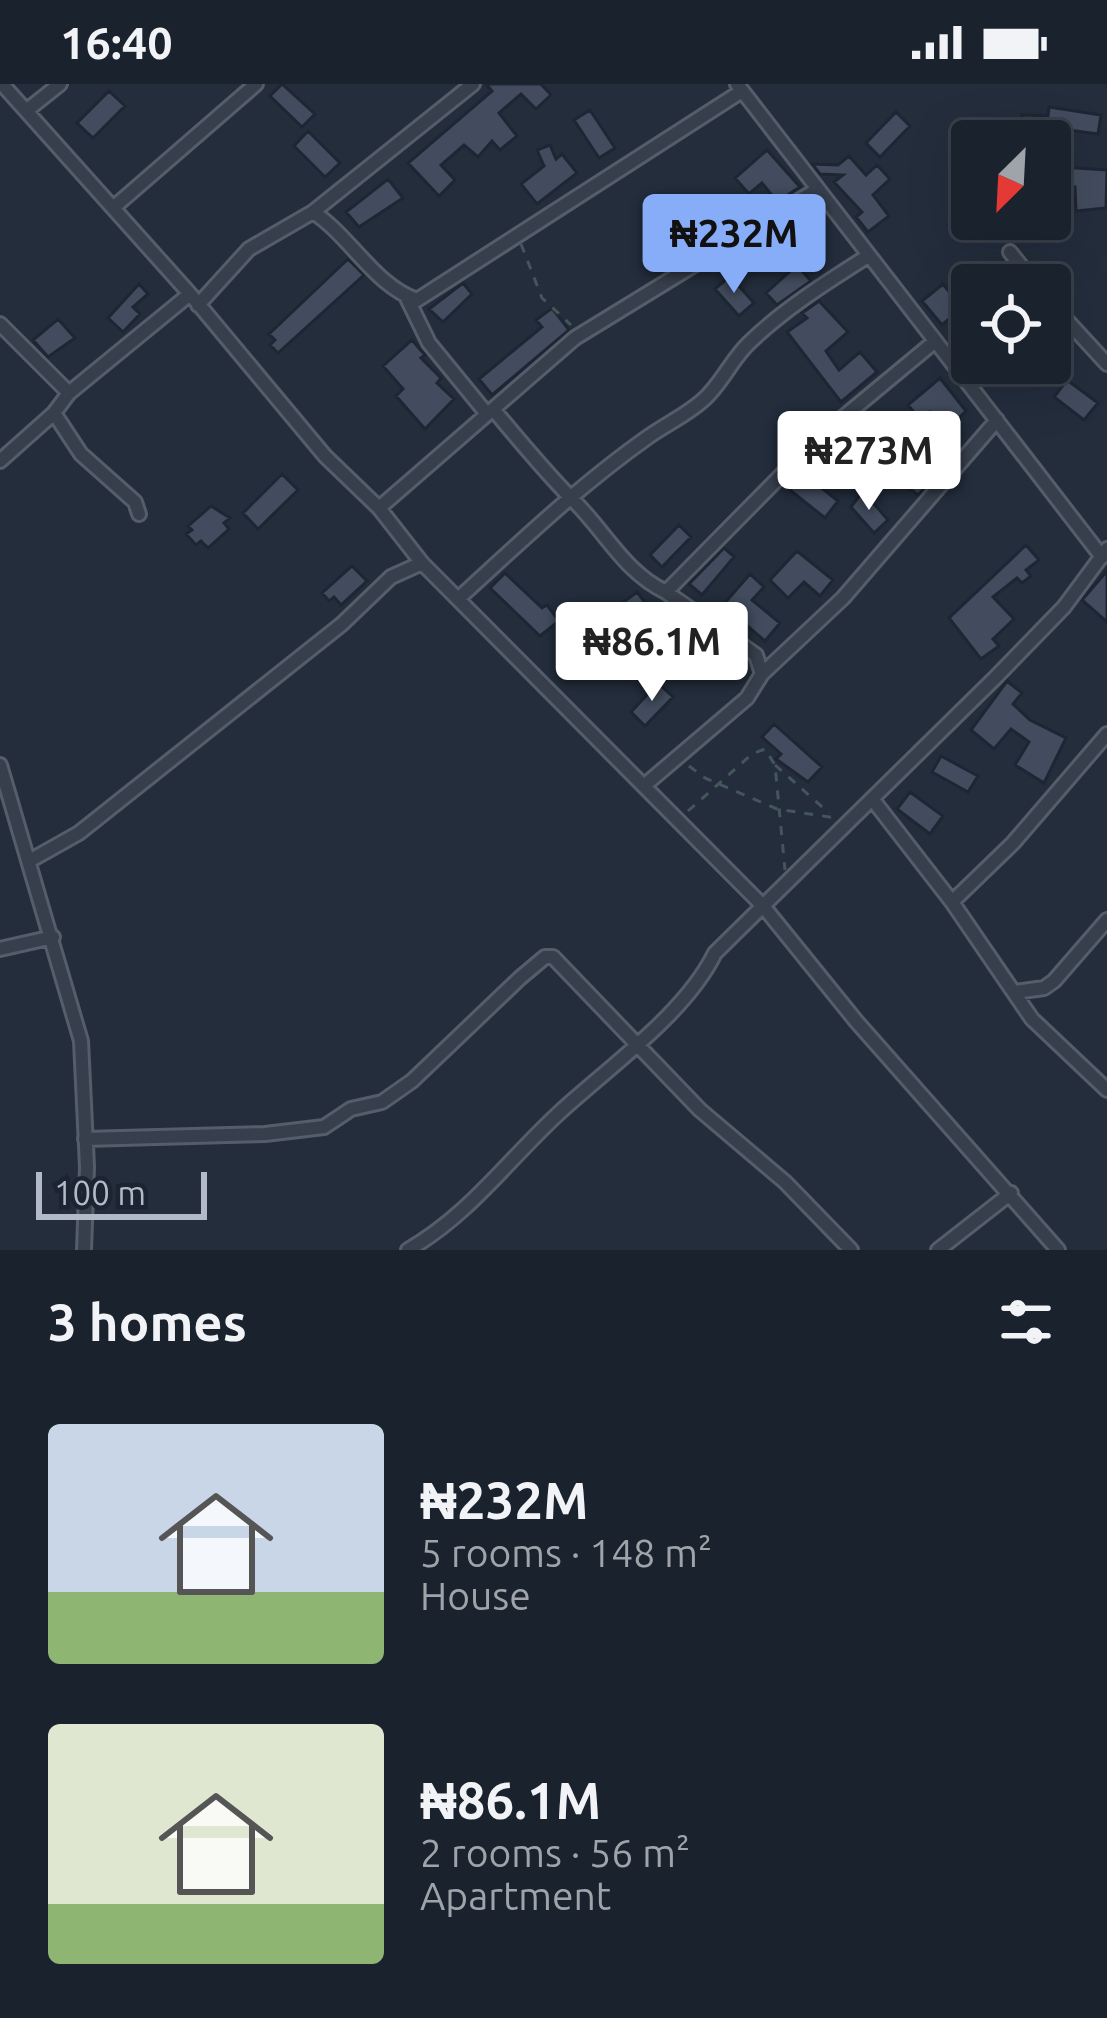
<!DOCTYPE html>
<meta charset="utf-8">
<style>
:root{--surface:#1a222d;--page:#272f39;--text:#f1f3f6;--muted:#9fa4aa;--line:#383f49;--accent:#87adf8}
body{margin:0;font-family:Ubuntu,sans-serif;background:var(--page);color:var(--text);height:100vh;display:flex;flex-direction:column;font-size:45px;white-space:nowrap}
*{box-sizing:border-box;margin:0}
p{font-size:39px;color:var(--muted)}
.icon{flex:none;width:66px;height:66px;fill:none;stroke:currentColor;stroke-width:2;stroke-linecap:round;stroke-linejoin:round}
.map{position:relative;height:1166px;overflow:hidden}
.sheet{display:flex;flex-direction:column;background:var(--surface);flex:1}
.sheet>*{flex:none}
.needle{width:78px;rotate:204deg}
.buttons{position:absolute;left:951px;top:36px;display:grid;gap:24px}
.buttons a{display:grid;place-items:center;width:120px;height:120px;border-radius:12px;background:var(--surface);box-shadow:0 12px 48px #0002,0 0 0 3px var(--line);font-size:60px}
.scale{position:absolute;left:36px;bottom:30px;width:171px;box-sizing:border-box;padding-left:12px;border:6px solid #b2bac8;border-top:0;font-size:33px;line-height:42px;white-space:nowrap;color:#b2bac8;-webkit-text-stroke:9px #1c2431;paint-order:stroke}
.price{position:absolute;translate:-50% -102px;padding:0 27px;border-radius:12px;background:#fff;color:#222;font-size:39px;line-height:78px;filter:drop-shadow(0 3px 6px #0008)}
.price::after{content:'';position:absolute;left:50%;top:72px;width:36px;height:27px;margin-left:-18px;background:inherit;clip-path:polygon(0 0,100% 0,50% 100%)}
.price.active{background:var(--accent);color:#111}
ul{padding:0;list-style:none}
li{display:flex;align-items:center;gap:36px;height:300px;padding:0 48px}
li span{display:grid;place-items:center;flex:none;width:336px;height:240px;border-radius:12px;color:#555}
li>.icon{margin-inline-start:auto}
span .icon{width:144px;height:144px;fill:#fffc;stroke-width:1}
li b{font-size:51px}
h2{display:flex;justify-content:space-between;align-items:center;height:144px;padding:0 48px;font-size:51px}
.status{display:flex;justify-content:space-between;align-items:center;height:84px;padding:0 60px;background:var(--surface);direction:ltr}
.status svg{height:33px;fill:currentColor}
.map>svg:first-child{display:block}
</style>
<div class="status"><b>16:40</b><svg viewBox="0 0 49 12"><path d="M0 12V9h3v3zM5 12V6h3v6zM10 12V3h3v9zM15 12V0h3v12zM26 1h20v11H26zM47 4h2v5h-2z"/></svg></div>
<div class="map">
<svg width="1107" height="1166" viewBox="0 0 1107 1166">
<rect width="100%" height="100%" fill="#232d3c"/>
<path fill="#424c5e" stroke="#1e2633" stroke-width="3" d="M 282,0 L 315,30 L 302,43 L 270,12 Z
M 486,0 L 541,0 L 551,11 L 536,25 L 521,10 L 499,29 L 517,52 L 500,66 L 492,57 L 478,73 L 464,61 L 441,81 L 455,96 L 439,112 L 408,79 L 492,7 Z
M 109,7 L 125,22 L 93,54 L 77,39 Z
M 1049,23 L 1101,31 L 1098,50 L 1040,42 L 1022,44 L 1022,31 L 1048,32 Z
M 590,26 L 615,64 L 599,74 L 574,36 Z
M 896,28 L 910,42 L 880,73 L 866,59 Z
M 308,47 L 340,79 L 325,93 L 294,62 Z
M 550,61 L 556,75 L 562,70 L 577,89 L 537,120 L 521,100 L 544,82 L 537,66 Z
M 767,66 L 800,103 L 777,118 L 762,99 L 749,110 L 735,94 Z
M 849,72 L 866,91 L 877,81 L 890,95 L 873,111 L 889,132 L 868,148 L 856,133 L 862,128 L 834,98 L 843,91 L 820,90 L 812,80 L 838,81 Z
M 1061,83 L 1107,86 L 1106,124 L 1076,127 L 1075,103 L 1059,102 Z
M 388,95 L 403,114 L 359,143 L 346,128 Z
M 673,125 L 701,159 L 685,172 L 657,138 Z
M 348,175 L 364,191 L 278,269 L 270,261 L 275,256 L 269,250 Z
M 797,181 L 811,197 L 777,221 L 766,209 Z
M 730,192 L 754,219 L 739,232 L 715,205 Z
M 463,199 L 472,210 L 443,238 L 429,225 Z
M 139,200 L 148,210 L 133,223 L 140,230 L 123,248 L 108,234 Z
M 943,200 L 962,224 L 942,241 L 922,217 Z
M 819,217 L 848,248 L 826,267 L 839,286 L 860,268 L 877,288 L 841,318 L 787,248 L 807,234 L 802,229 Z
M 552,224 L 569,246 L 492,311 L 479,295 L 542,243 L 536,236 Z
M 58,235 L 75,254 L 48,273 L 33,256 Z
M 412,256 L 425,271 L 421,274 L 441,294 L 437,299 L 454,315 L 425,345 L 396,312 L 403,305 L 383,282 Z
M 940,294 L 966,327 L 948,345 L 930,328 L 920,336 L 908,321 Z
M 1067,296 L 1098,319 L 1084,336 L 1054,313 Z
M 893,369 L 930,398 L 918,411 L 882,383 Z
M 803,389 L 838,417 L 825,434 L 790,406 Z
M 282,390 L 298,406 L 258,445 L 243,429 Z
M 863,407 L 888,436 L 874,449 L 851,423 Z
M 211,422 L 230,434 L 224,439 L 229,445 L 208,464 L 201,457 L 196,461 L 186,450 L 192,446 L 188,442 Z
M 679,441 L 691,453 L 662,483 L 650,471 Z
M 1026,461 L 1039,476 L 1026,486 L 1031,492 L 1022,499 L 1017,494 L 993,513 L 1014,535 L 993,555 L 999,562 L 981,575 L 949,534 Z
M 724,464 L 734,473 L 702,511 L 689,500 Z
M 797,467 L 833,496 L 820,512 L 804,498 L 788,514 L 770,496 Z
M 352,482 L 367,497 L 341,521 L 334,513 L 329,517 L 322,509 Z
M 1107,487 L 1107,538 L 1082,516 Z
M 505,489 L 542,524 L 547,521 L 559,537 L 540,552 L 490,504 Z
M 750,490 L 764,503 L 752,516 L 780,539 L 765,557 L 723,521 Z
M 637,508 L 650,525 L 615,551 L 602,534 Z
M 1007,597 L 1022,609 L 1013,620 L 1030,636 L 1066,654 L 1044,699 L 1015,681 L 1029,658 L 1011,645 L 994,665 L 971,646 Z
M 658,599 L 673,613 L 645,642 L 631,628 Z
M 774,640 L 822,683 L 808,698 L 776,675 L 781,670 L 762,653 Z
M 941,672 L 978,692 L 968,708 L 932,688 Z
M 910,708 L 943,732 L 930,750 L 897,725 Z"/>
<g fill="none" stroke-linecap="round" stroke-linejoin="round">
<defs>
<path id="minor" d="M 2,0 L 190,210 L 325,372 L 379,424 L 422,479 L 763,822 L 856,937 L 1058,1166
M 737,0 L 1102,473
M 26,27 L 60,0
M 113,124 L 256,0
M 313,128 C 350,152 375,202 417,216 L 742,7
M 1010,168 L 1036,201
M 407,214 L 429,259 L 487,330
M 1050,218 L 1107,280
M 198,221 L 249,165 L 313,128 L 473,0
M 0,240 L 69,309
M 493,325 C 519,356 545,388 573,416 C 605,447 624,488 666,508 L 816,356 L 934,258
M 54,329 L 81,370 L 135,418 L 139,430
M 0,377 L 54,329 L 69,309 L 190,210
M 379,424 L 575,254 L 818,105
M 458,515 C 518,460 580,401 648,353 C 665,341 686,331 702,317 C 721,301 731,276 749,259 C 784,225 827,198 868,172
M 762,590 L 843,514 L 997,336
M 0,681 L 81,957 L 87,1083 L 84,1166
M 645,701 L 747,614 L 762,590 L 756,571 L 666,508
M 873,716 L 952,818 L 1032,935 L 1107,1006
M 31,776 L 79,749 L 342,540 L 391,493 L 422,479
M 952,818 L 1013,759 L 1107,650
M 0,865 L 53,853
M 1015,908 L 1044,904 L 1054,897 L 1107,836
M 85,1055 L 265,1050 L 324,1043 L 351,1025 L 382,1018 L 412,997 L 520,894 L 545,873 L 553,873 L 700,1026 L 785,1098 L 851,1166
M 408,1166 C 469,1131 508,1076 559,1029 C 610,982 685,930 715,869 L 994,595 L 1064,523 L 1107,465
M 938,1166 L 1011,1109"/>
</defs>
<use href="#minor" stroke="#555d6a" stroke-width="18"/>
<path stroke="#43565a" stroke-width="3" stroke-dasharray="9 9" stroke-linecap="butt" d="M 521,160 L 542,214 L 571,241
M 775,681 L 829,729
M 689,682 L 705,694 L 777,725 L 836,734
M 688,727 L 752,670 L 765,665 L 775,681 L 785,786"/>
<use href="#minor" stroke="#373f4c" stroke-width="12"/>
</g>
</svg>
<div class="buttons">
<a><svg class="needle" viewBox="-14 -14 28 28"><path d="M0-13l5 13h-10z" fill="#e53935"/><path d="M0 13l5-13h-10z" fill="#9fa4aa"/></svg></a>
<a><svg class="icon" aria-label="locate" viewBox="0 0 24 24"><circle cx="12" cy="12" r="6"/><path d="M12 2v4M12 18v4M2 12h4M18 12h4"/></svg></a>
</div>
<div class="scale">100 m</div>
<b class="price active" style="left:734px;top:212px">₦232M</b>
<b class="price" style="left:869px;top:429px">₦273M</b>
<b class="price" style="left:652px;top:620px">₦86.1M</b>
</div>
<section class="sheet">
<h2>3 homes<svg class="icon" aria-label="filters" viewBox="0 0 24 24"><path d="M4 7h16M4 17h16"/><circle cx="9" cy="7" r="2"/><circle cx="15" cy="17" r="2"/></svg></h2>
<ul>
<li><span style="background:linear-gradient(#c9d6e8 70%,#8fb573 0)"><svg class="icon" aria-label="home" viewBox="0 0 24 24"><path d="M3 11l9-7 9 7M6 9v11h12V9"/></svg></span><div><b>₦232M</b><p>5 rooms · 148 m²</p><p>House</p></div></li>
<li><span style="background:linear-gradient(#dfe7d0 75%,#8fb573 0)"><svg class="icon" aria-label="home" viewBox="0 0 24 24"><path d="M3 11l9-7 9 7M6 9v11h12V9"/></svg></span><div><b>₦86.1M</b><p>2 rooms · 56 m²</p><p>Apartment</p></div></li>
</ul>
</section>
